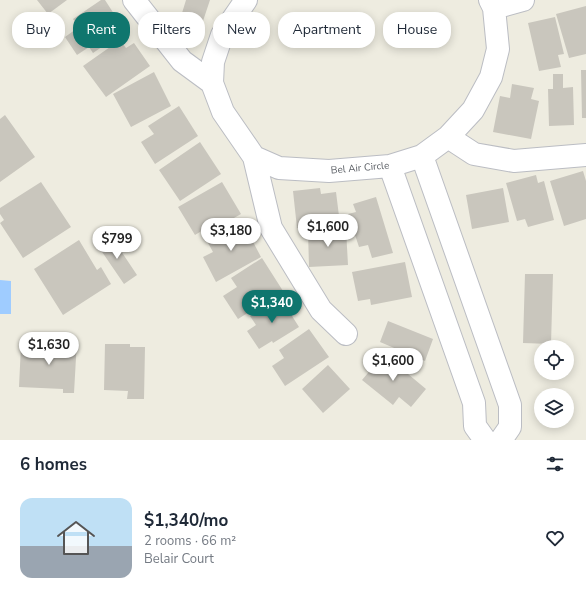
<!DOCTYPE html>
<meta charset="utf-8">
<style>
:root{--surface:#fff;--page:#f6f6f7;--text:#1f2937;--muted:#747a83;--accent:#0f766e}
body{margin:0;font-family:"Nunito Sans",sans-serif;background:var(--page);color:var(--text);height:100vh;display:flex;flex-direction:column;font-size:15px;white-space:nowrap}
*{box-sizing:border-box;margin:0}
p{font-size:13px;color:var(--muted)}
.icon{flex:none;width:22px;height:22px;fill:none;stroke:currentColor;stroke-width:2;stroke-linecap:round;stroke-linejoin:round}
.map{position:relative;height:440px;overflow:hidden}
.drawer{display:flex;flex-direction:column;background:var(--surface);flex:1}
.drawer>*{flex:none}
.banner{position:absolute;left:12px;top:12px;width:562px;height:36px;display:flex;gap:8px}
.buttons{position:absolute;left:534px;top:340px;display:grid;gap:8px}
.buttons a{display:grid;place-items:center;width:40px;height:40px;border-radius:50%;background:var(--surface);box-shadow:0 2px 10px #0003;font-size:20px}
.price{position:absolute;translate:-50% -34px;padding:0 9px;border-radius:14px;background:#fff;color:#222;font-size:13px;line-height:26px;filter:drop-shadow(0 1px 2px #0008)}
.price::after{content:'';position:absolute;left:50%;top:24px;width:12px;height:9px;margin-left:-6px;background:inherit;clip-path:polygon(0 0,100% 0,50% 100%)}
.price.active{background:var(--accent);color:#fff}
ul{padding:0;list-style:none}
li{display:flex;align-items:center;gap:12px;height:100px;padding:0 20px}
li span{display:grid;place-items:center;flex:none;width:112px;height:80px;border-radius:12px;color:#555}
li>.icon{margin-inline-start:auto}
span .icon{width:48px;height:48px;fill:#fffc;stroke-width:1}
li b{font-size:17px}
h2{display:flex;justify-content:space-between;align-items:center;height:48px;padding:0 20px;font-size:17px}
.chip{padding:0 14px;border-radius:16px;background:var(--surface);box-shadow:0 2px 10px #0003;font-size:14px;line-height:36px}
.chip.active{background:var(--accent);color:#fff}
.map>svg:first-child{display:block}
</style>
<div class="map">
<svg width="586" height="440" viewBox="0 0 586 440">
<rect width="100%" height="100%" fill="#eeece0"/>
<path fill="#9fccff" d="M 0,280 L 11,281 L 11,314 L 0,314 Z"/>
<path fill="#c9c6bd" d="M 37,0 L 67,0 L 48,14 Z
M 101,0 L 105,0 L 125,31 L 93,53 L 89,47 L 77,55 L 65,37 L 79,27 L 73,19 Z
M 186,0 L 210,0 L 199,33 L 178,26 Z
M 586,6 L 586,54 L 569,58 L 556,14 Z
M 555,17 L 564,54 L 558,55 L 561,67 L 539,71 L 528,23 Z
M 120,40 L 126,48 L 134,43 L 150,66 L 106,97 L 83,66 Z
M 581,70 L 586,70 L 586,118 L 582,118 Z
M 154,72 L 171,106 L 131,127 L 113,94 Z
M 553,74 L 563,74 L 563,88 L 573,87 L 574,125 L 549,126 L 548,89 L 553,89 Z
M 512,84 L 534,88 L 531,99 L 539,101 L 531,139 L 493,132 L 500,96 L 510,98 Z
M 179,106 L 198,136 L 155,164 L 141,142 L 154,134 L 148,126 Z
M 5,115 L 35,157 L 0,182 L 0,119 Z
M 200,142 L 221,174 L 180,201 L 159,170 Z
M 583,171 L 586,181 L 586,219 L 564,226 L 550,181 Z
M 536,175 L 538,183 L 544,181 L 554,220 L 528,227 L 525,219 L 517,221 L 506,183 Z
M 41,182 L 71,227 L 23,258 L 0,223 L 4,220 L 0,214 L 0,208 Z
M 222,182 L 241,214 L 211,231 L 208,227 L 195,235 L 178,207 Z
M 320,188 L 321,194 L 336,192 L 340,224 L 297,228 L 293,191 Z
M 503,188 L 509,222 L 472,229 L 466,195 Z
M 376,197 L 393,253 L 372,258 L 368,245 L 359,247 L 348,214 L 356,212 L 353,204 Z
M 242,221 L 261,257 L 216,282 L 203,257 L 213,252 L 207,241 Z
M 346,229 L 348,265 L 309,267 L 308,231 Z
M 111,236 L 137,275 L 124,284 L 98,246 Z
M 79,240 L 97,270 L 101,267 L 111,284 L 63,315 L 34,269 Z
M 262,258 L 283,291 L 238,319 L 223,296 L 237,287 L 231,278 Z
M 405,262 L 412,297 L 371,305 L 370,299 L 358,301 L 352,272 Z
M 525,274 L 553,274 L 551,344 L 523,343 Z
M 280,297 L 299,327 L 273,343 L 272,341 L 259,349 L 247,331 L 256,325 L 250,316 Z
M 388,321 L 433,339 L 425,361 L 380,342 Z
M 309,329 L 329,357 L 285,386 L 272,366 L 284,358 L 279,350 Z
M 57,339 L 77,340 L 74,393 L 63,393 L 63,389 L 19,387 L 21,345 L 33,345 L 33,343 L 57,344 Z
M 105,344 L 130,344 L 130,347 L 145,347 L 144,399 L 127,399 L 128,391 L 104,390 Z
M 384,354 L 426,389 L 411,407 L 399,397 L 393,405 L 362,380 Z
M 328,365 L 350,389 L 323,413 L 302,389 Z"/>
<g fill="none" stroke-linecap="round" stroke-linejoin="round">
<defs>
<path id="minor" d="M 134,0 L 182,61 L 212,83
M 246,0 L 222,35 L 213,62 L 212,83 L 223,112 L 254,157 L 279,168 L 329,171 L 390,166 L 422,156 L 448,137 L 473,110 L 491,77 L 498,49 L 494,8 L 490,0
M 494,8 L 523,0
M 448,137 L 474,154 L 514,161 L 586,155
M 422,156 L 510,405 L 510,427 L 501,440
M 254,157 L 271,228 L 321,310 L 346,334
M 390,166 L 474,403 L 475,426 L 485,440"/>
</defs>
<use href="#minor" stroke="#bbbdc3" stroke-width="24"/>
<use href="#minor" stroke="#fff" stroke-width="22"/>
</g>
<g text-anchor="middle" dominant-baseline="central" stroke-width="3" stroke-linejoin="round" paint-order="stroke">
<g font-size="10" fill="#595d63" stroke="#fff">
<text transform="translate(360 168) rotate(-5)">Bel Air Circle</text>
</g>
</g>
</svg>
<div class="buttons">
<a><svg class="icon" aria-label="locate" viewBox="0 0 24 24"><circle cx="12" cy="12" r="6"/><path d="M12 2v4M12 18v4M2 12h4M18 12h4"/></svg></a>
<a><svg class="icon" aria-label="layers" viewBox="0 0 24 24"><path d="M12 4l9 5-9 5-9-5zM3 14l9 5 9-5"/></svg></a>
</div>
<b class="price" style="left:328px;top:248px">$1,600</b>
<b class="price" style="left:231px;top:252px">$3,180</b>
<b class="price" style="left:117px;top:260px">$799</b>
<b class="price active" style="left:272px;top:324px">$1,340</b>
<b class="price" style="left:49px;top:366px">$1,630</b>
<b class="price" style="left:393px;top:382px">$1,600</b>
<div class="banner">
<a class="chip">Buy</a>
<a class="chip active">Rent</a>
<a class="chip">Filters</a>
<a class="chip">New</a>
<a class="chip">Apartment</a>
<a class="chip">House</a>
</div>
</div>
<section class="drawer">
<h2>6 homes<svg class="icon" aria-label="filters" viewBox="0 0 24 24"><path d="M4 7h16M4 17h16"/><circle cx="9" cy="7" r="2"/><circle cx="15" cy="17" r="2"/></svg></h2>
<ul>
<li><span style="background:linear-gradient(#bfe0f5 60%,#9aa5b1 0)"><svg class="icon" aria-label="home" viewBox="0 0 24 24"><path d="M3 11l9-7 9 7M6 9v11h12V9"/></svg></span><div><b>$1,340/mo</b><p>2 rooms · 66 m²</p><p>Belair Court</p></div><svg class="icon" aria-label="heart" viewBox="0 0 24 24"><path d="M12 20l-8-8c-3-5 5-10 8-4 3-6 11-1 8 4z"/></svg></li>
</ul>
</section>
